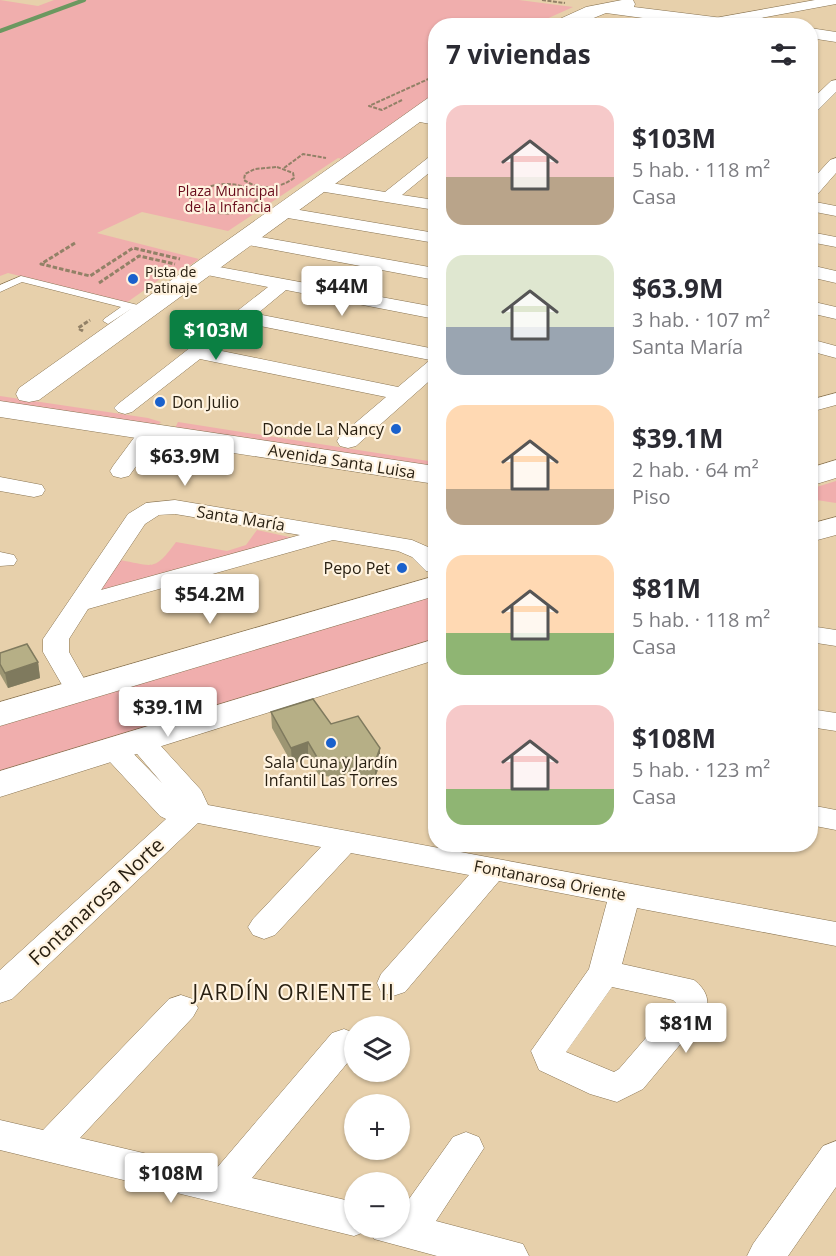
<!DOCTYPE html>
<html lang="es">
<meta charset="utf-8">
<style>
:root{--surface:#fff;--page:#f7f7f7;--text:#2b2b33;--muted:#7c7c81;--accent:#0b8043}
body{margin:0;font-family:"Open Sans",sans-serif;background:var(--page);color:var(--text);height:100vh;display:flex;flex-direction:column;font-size:22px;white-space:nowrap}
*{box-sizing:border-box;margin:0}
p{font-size:20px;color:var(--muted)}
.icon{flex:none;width:33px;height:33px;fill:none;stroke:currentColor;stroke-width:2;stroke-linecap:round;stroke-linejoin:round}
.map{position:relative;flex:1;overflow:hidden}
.side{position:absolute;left:428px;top:18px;width:390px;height:834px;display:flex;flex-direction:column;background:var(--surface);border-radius:24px;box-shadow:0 2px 4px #0004}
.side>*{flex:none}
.fabs{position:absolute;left:344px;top:1016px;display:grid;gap:12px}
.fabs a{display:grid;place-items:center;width:66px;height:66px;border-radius:50%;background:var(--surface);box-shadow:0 2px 4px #0004;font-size:30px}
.price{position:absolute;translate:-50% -51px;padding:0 14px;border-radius:6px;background:#fff;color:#222;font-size:20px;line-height:39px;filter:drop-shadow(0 2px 3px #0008)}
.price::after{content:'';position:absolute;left:50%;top:36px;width:18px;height:14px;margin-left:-9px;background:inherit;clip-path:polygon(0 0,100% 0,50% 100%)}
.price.on{background:var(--accent);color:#fff}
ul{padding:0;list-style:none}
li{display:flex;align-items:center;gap:18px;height:150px;padding:0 18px}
li span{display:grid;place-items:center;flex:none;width:168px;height:120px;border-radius:18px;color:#555}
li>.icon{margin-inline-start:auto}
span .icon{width:72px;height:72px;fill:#fffc;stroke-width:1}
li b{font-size:26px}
h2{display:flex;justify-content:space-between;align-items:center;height:72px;padding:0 18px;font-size:26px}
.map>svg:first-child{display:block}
</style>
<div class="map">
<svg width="836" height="1256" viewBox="0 0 836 1256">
<rect width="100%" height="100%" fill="#e7d0ab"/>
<path fill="#f0aead" d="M 0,0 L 38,6 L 54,0 L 519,0 L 573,7 L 533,25 L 435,26 L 435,94 L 343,159 L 338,158 L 228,231 L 142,212 L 97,233 L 199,259 L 182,271 L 173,270 L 126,303 L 8,273 L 0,276 Z
M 0,396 L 148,418 L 161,422 L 158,425 L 0,405 Z
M 178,422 L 435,462 L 435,469 L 175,428 Z
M 836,481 L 836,503 L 810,499 L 810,489 Z
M 257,530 L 294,538 L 94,593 L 120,560 C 154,566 154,572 176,542 L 227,551 L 246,545 Z
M 435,595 L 435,640 L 0,773 L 0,725 Z"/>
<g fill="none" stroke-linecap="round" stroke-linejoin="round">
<path stroke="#6c9860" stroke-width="4" d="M 0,31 L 84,0"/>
<defs>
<path id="lane" d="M 21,276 L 150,308 L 151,310 L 146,313 L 131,309 L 108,324 L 103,321 L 104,319 L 121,307 L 22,282 L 0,292 L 0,285 Z"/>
<path id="street" d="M 815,0 L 836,0 L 836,4 L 718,26 L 710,25 L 708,22 L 715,18 Z
M 663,11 L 670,15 C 660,25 649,26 636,26 Z
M 836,80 L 836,92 L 815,113 L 810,115 L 810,101 L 831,81 Z
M 415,112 L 435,115 L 435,125 L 410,120 L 407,117 Z
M 435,155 L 435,168 L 402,195 L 435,200 L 435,210 L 319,191 L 311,186 L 319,181 L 385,192 L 429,157 Z
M 836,158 L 836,173 L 816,196 L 810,197 L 810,182 L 830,160 Z
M 810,201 L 836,206 L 836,216 L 810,211 Z
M 282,207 L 435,233 L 435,243 L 276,216 L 273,212 L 276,208 Z
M 810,232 L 836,237 L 836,247 L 810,242 Z
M 244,234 L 435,268 L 435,280 L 238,243 L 235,239 L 238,235 Z
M 203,264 L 435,307 L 435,319 L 286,290 L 257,314 L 435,349 L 435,376 L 356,446 L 348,448 L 340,446 L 337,441 L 340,436 L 386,397 L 200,359 L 132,412 L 125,414 L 118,412 L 114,408 L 118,404 L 268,287 L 197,273 L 194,269 L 197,265 ZM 245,323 L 430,360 L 398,387 L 212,349 Z
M 810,265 L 836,271 L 836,283 L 810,277 Z
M 810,301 L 836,307 L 836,319 L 810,313 Z
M 810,339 L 836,346 L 836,358 L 810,351 Z
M 836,393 L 836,405 L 810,412 L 810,400 Z
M 150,426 L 158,427 L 161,432 L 129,476 L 121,478 L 113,476 L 110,471 L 113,466 L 142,427 Z
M 0,477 L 42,485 L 45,490 L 42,495 L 34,497 L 0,491 Z
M 175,500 L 412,540 L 428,547 L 435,553 L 435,573 L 426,571 L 412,557 L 398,551 L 333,540 L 88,609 L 69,639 L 69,652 L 91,691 L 87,697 L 78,700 L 69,697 L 43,652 L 43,639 L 128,514 L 146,503 ZM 175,514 L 300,535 L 101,590 L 145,524 L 159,515 Z
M 0,552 L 14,555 L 17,560 L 14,565 L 0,566 Z
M 810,626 L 836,630 L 836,646 L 810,642 Z
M 810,709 L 836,713 L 836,731 L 810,727 Z
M 140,732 L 150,734 L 201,790 L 208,805 L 836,922 L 836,946 L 637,908 L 622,964 L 694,980 C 707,990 711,1002 704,1016 L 643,1089 L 617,1102 L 590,1094 L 539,1070 L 531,1051 L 589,969 L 607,902 L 499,881 L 405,992 L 393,996 L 381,992 L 377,983 L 381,974 L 469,875 L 351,853 L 275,935 L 264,939 L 253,935 L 248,927 L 253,919 L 321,847 L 198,823 L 12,999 L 0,1003 L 0,970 L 166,819 L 160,816 L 98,749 L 102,742 L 112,740 L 122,742 L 162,783 L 126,741 L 130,734 ZM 612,987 L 673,1000 L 676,1003 L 619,1069 L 614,1072 L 566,1052 Z
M 810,805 L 836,810 L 836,830 L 810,825 Z
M 181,995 L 193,999 L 198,1008 L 193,1017 L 80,1138 L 215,1170 L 332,1033 L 344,1029 L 354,1033 L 354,1055 L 252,1178 L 354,1202 L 354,1227 L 399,1227 L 399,1213 L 453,1137 L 466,1132 L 479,1137 L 484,1148 L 436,1221 L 523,1244 L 529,1256 L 437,1256 L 374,1239 L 369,1228 L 367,1231 L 354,1236 L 0,1150 L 0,1120 L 43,1130 L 169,999 Z
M 836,1141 L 836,1187 L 788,1256 L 747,1256 L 753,1244 L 823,1146 Z"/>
<path id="secondary" d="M 622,0 L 633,0 L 635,4 L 634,7 L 747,21 L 755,26 L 702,26 L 606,13 L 574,26 L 551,26 L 553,22 L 586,7 Z
M 810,28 L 836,32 L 836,42 L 810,38 Z
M 435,96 L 435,111 L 39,400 L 29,402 L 19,400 L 16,394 L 19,388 L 428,98 Z
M 0,401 L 435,466 L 435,484 L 0,417 Z
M 836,460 L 836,478 L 810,486 L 810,468 Z
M 836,517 L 836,535 L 810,542 L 810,524 Z
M 435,576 L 435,596 L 0,726 L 0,702 Z
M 435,639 L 435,660 L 0,797 L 0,771 Z"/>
</defs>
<use href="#lane" stroke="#897452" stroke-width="1"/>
<use href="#street" stroke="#897452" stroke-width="1"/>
<use href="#secondary" stroke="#897452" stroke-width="1"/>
<path stroke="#928167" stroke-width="2" stroke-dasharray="4 1.5" stroke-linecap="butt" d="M 542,0 L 565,3
M 402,100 L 382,110 L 369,106 L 435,76
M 277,167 L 293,173 L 294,178 C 279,189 260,191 244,180 L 245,174 L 255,169 Z
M 284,168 L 303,154 L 326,158
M 261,189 L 273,194
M 191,201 L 190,197 C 210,181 237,180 258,193 L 258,201"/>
<path stroke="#928167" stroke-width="3" stroke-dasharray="4.5 2" stroke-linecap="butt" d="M 191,200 L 192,205 C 212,215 243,218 258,200
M 75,243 L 41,264 L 90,276 L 133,248 L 180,259
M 99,283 L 139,256 L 175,264
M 83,331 L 78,328 L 90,320"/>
<use href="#lane" fill="#fff" fill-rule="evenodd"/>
<use href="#street" fill="#fff" fill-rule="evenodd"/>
<use href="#secondary" fill="#fff" fill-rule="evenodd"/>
</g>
<path fill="#9d9673" d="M 0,653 L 38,662 L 40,678 L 8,688 L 0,674 Z
M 271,712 L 331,724 L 380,748 L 380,764 L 375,778 L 346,773 L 343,779 L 319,775 L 308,758 L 292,764 L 272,728 Z"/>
<path fill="#7f7a5e" d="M 38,662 L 40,678 L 8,688 L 5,673 Z
M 308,742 L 308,758 L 292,764 L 291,748 Z
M 380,748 L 380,764 L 375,778 L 375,762 Z
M 345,757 L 346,773 L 343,779 L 343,763 Z"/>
<path fill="#b6af86" stroke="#7f7a5e" stroke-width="1.5" d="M 27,644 L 38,662 L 5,673 L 0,664 L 0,653 Z
M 313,699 L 331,724 L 358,716 L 380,748 L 375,762 L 345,757 L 343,763 L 318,759 L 308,742 L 291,748 L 271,712 Z"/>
<g fill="#1a61cc" stroke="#fff3e0" stroke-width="2">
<circle cx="133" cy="279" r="6"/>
<circle cx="160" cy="402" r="6"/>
<circle cx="396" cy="429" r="6"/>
<circle cx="402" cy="568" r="6"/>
<circle cx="331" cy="743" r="6"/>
</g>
<g text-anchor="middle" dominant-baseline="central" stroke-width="4.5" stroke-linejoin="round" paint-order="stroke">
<g font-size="14" fill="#680a1b" stroke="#fff3e0">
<text x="228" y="190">Plaza Municipal<tspan x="228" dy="16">de la Infancia</tspan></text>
</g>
<g font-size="14" fill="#292012" stroke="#fff3e0" text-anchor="start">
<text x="145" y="271">Pista de<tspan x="145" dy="16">Patinaje</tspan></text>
</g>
<g font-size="16" fill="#292012" stroke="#fff3e0" text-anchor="end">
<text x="172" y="402" text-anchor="start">Don Julio</text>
<text x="384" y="429">Donde La Nancy</text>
<text x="390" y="568">Pepo Pet</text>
<text x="331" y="762" text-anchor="middle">Sala Cuna y Jardín<tspan x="331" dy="18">Infantil Las Torres</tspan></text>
</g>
<g font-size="16" fill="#292012" stroke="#fff3e0">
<text transform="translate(342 461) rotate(9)">Avenida Santa Luisa</text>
<text transform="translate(241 518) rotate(9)">Santa María</text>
<text transform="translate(550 880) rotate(11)">Fontanarosa Oriente</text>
</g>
<g font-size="20" fill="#292012" stroke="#fff3e0">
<text transform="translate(96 901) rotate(-43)">Fontanarosa Norte</text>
</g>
<g font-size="21" letter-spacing="1.5" fill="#292012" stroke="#fff3e0">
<text x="294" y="992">JARDÍN ORIENTE II</text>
</g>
</g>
</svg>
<div class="fabs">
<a><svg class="icon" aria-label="layers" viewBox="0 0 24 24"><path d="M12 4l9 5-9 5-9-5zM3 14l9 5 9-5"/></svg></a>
<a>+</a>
<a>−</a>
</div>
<b class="price" style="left:342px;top:317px">$44M</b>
<b class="price on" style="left:216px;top:361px">$103M</b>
<b class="price" style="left:185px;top:487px">$63.9M</b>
<b class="price" style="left:210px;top:625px">$54.2M</b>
<b class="price" style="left:168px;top:738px">$39.1M</b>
<b class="price" style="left:686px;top:1054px">$81M</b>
<b class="price" style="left:171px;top:1204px">$108M</b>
<section class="side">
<h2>7 viviendas<svg class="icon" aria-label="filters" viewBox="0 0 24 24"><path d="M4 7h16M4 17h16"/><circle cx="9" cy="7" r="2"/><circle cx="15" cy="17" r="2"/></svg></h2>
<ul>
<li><span style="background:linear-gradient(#f6c9c9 60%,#b9a48a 0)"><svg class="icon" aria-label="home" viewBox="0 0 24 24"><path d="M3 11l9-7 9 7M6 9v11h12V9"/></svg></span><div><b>$103M</b><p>5 hab. · 118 m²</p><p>Casa</p></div></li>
<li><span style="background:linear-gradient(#dfe7d0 60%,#9aa5b1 0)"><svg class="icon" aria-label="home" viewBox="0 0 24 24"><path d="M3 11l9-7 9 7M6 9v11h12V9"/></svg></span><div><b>$63.9M</b><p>3 hab. · 107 m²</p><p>Santa María</p></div></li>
<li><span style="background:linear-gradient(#ffd9b3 70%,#b9a48a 0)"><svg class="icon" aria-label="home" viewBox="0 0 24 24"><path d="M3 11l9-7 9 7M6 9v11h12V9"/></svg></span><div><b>$39.1M</b><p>2 hab. · 64 m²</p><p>Piso</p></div></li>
<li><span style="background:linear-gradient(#ffd9b3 65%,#8fb573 0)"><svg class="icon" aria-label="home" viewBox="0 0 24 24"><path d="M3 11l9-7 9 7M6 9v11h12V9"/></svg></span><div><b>$81M</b><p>5 hab. · 118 m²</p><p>Casa</p></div></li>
<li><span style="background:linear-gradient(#f6c9c9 70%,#8fb573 0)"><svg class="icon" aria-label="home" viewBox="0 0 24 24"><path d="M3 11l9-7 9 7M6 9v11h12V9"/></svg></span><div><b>$108M</b><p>5 hab. · 123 m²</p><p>Casa</p></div></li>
</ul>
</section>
</div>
